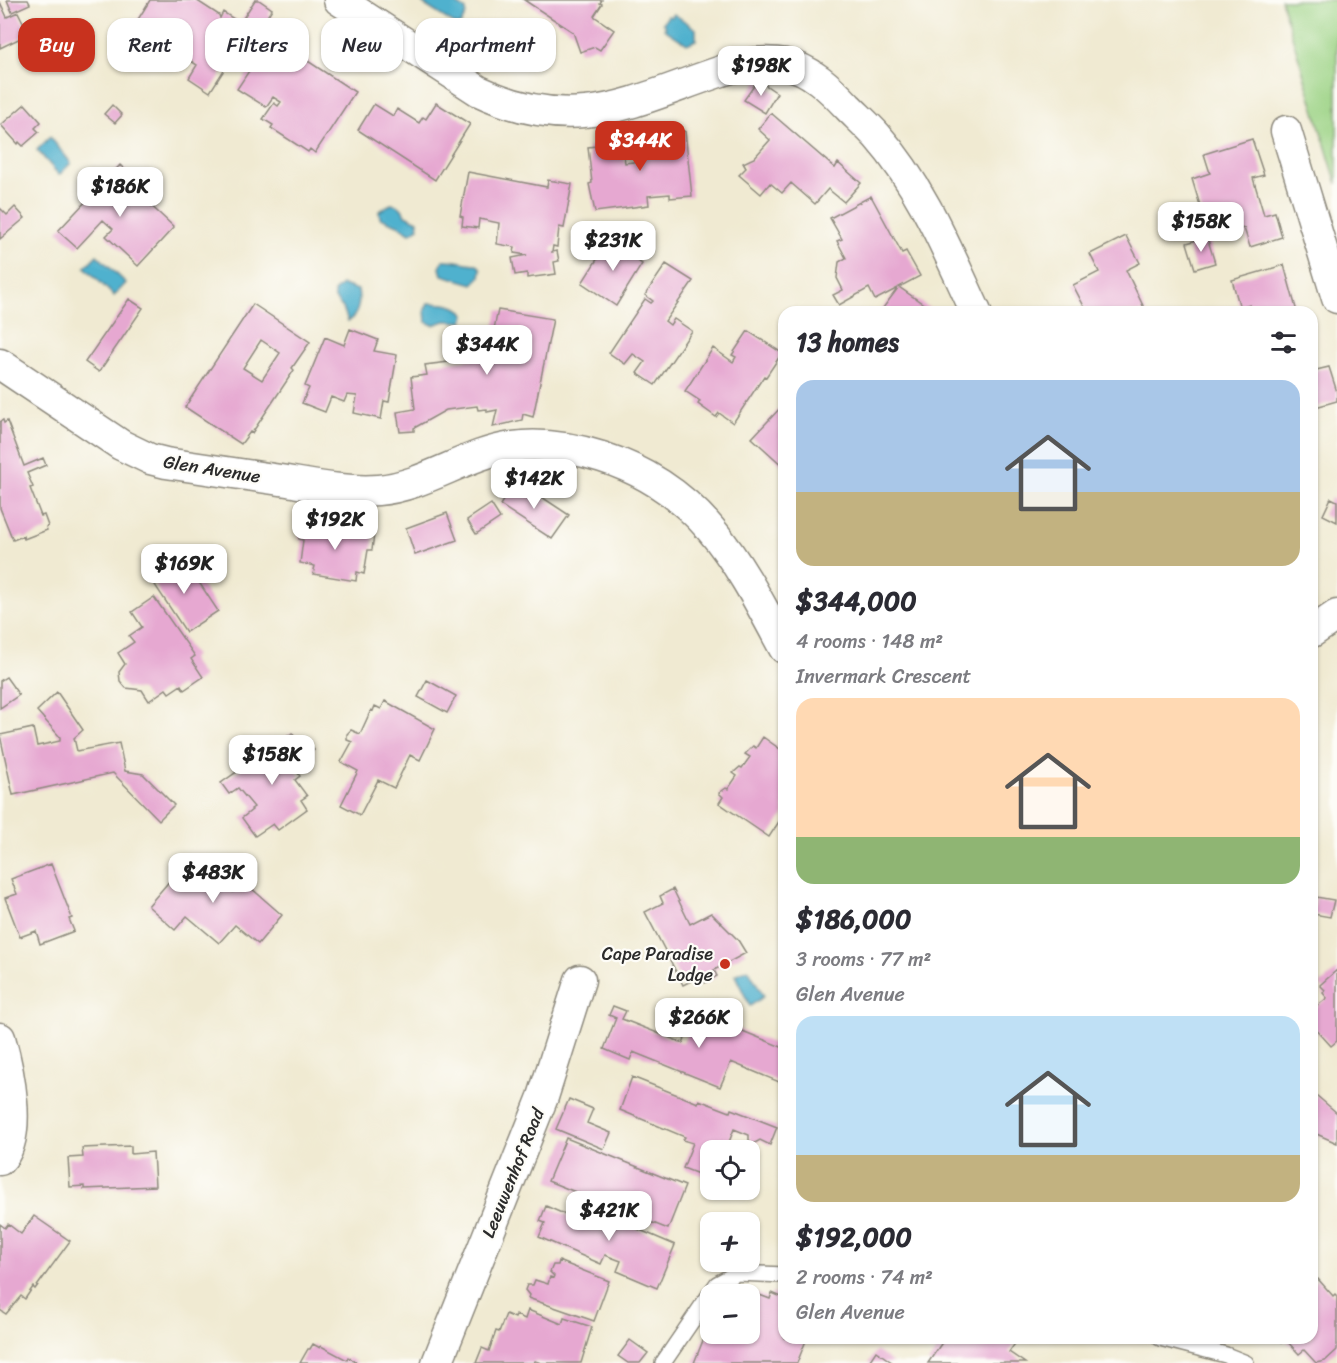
<!DOCTYPE html>
<meta charset="utf-8">
<style>
:root{--surface:#fff;--page:#f7f7f7;--text:#2b2b33;--muted:#7c7c81;--accent:#c8321e}
body{margin:0;font-family:Sriracha,sans-serif;background:var(--page);color:var(--text);height:100vh;display:flex;flex-direction:column;font-size:22px;white-space:nowrap}
*{box-sizing:border-box;margin:0}
p{font-size:20px;color:var(--muted)}
.icon{flex:none;width:33px;height:33px;fill:none;stroke:currentColor;stroke-width:2;stroke-linecap:round;stroke-linejoin:round}
.map{position:relative;flex:1;overflow:hidden}
.side{position:absolute;left:778px;top:306px;width:540px;height:1038px;display:flex;flex-direction:column;background:var(--surface);border-radius:18px;box-shadow:0 2px 4px #0004}
.side>*{flex:none}
.guide{position:absolute;left:18px;top:18px;width:570px;height:54px;display:flex;gap:12px}
.tools{position:absolute;left:700px;top:1140px;display:grid;gap:12px}
.tools a{display:grid;place-items:center;width:60px;height:60px;border-radius:12px;background:var(--surface);box-shadow:0 2px 4px #0004;font-size:30px}
.price{position:absolute;translate:-50% -51px;padding:0 14px;border-radius:12px;background:#fff;color:#222;font-size:20px;line-height:39px;filter:drop-shadow(0 2px 3px #0008)}
.price::after{content:'';position:absolute;left:50%;top:36px;width:18px;height:14px;margin-left:-9px;background:inherit;clip-path:polygon(0 0,100% 0,50% 100%)}
.price.on{background:var(--accent);color:#fff}
ul{padding:0;list-style:none}
li{display:grid;align-content:center;gap:12px;height:318px;padding:0 18px}
li span{display:grid;place-items:center;height:186px;border-radius:18px;color:#555}
li>.icon{margin-inline-start:auto}
span .icon{width:108px;height:108px;fill:#fffc;stroke-width:1}
li b{font-size:26px}
h2{display:flex;justify-content:space-between;align-items:center;height:72px;padding:0 18px;font-size:26px}
.chip{padding:0 21px;border-radius:18px;background:var(--surface);box-shadow:0 2px 4px #0004;font-size:21px;line-height:54px}
.chip.on{background:var(--accent);color:#fff}
.map>svg:first-child{display:block}
</style>
<div class="map">
<svg width="1337" height="1363" viewBox="0 0 1337 1363">
<rect width="100%" height="100%" fill="#fdfcf7"/>
<filter id="ink" filterUnits="userSpaceOnUse"><feTurbulence type="fractalNoise" baseFrequency=".0167" numOctaves="2"/><feDisplacementMap in="SourceGraphic" scale="12" xChannelSelector="R" yChannelSelector="G"/><feConvolveMatrix kernelMatrix="1 2 1 2 8 2 1 2 1" color-interpolation-filters="sRGB"/></filter>
<filter id="wash" filterUnits="userSpaceOnUse"><feTurbulence type="fractalNoise" baseFrequency=".008" numOctaves="4" result="noise"/><feDisplacementMap in="SourceGraphic" scale="24" xChannelSelector="R" yChannelSelector="G"/><feGaussianBlur stdDeviation="1.35" result="paint"/><feColorMatrix in="noise" values="0 0 0 0 0 0 0 0 0 0 0 0 0 0 0 0 0 1.4 0 .05"/><feComposite in="paint" operator="in"/></filter>
<g filter="url(#wash)">
<rect width="100%" height="100%" fill="#f0ead2"/>
<path fill="#9cd385" stroke="#647f58" stroke-width="1.5" d="M 1281,0 L 1337,0 L 1337,184 Z"/>
<path fill="#4fb1ce" stroke="#3d6e7c" stroke-width="1.5" d="M 423,0 L 451,0 L 466,10 L 466,14 L 460,25 L 456,25 L 423,4 Z
M 674,14 L 696,29 L 696,40 L 687,44 L 664,29 L 666,27 L 663,23 L 668,16 L 672,17 Z
M 50,137 L 71,163 L 59,175 L 37,150 Z
M 391,204 C 399,205 402,207 405,215 L 418,221 L 419,228 L 410,233 L 398,225 L 380,218 L 379,211 Z
M 97,255 L 126,283 L 114,296 L 85,267 Z
M 443,260 C 456,259 465,264 477,264 L 481,269 L 480,277 L 473,284 L 442,275 L 440,268 Z
M 342,285 L 358,290 C 360,301 359,315 348,321 L 343,308 L 335,299 L 334,292 Z
M 428,303 C 442,304 457,303 465,315 L 463,322 L 445,321 L 433,325 L 426,322 L 425,309 Z
M 748,969 L 764,996 L 750,1006 L 735,975 Z"/>
<g id="blocks">
<path fill="#e6a8d1" fill-rule="evenodd" d="M 7,0 L 28,0 L 30,4 L 12,12 Z
M 150,0 L 196,0 L 219,15 L 220,18 L 223,12 L 240,23 L 255,0 L 259,0 L 272,9 L 268,15 L 280,23 L 276,30 L 299,44 L 294,52 L 355,92 L 315,153 L 310,149 L 308,152 L 271,128 L 273,125 L 263,119 L 274,103 L 278,106 L 281,102 L 273,97 L 266,107 L 237,89 L 270,39 L 258,31 L 252,39 L 242,32 L 220,67 L 224,70 L 210,92 L 189,78 L 197,65 L 150,34 L 152,31 L 137,21 Z
M 524,0 L 602,0 L 600,3 L 602,4 L 594,16 L 614,30 L 600,50 L 595,47 L 580,52 L 573,32 Z
M 0,2 L 7,17 L 18,12 L 29,34 L 0,48 Z
M 758,80 L 777,93 L 765,113 L 744,100 Z
M 436,103 L 470,124 L 435,180 L 358,130 L 374,104 L 393,116 L 397,109 L 419,123 L 423,117 L 426,119 Z
M 25,104 L 41,122 L 35,128 L 39,132 L 23,146 L 19,142 L 18,144 L 1,125 Z
M 112,105 L 122,115 L 115,123 L 104,114 Z
M 771,113 L 835,168 L 838,163 L 861,183 L 844,202 L 828,189 L 815,204 L 791,183 L 782,193 L 770,183 L 761,194 L 739,175 L 746,168 L 743,163 L 754,158 L 770,140 L 758,129 Z
M 685,131 L 692,196 L 670,198 L 670,194 L 648,196 L 649,205 L 595,212 L 589,184 L 592,183 L 588,147 L 622,143 L 625,163 L 642,161 L 639,137 Z
M 1252,139 L 1264,175 L 1253,178 L 1264,215 L 1275,212 L 1282,237 L 1250,247 L 1244,228 L 1220,235 L 1219,232 L 1209,235 L 1192,179 L 1210,173 L 1204,154 Z
M 120,165 L 135,179 L 129,185 L 174,227 L 138,266 L 106,236 L 113,229 L 103,220 L 77,248 L 58,231 Z
M 468,172 L 547,187 L 548,180 L 572,184 L 564,228 L 559,227 L 557,247 L 553,246 L 552,252 L 557,251 L 559,261 L 554,262 L 556,274 L 527,278 L 527,273 L 515,275 L 512,258 L 527,255 L 514,253 L 515,247 L 497,244 L 499,223 L 479,219 L 478,228 L 462,226 L 463,217 L 460,216 Z
M 871,196 L 902,253 L 906,251 L 920,276 L 899,287 L 929,308 L 926,312 L 880,312 L 898,288 L 875,300 L 869,288 L 839,305 L 833,295 L 843,290 L 837,278 L 839,262 L 846,258 L 837,241 L 842,239 L 830,218 Z
M 15,207 L 25,218 L 0,239 L 0,208 L 7,215 Z
M 1126,236 L 1140,263 L 1126,270 L 1146,312 L 1087,312 L 1073,285 L 1099,272 L 1090,254 Z
M 1207,237 L 1215,263 L 1195,269 L 1187,243 Z
M 608,242 L 619,249 L 623,243 L 639,253 L 635,259 L 642,264 L 616,306 L 582,283 Z
M 666,264 L 693,281 L 665,321 L 670,325 L 674,319 L 692,331 L 655,385 L 637,373 L 645,362 L 633,354 L 625,364 L 609,353 L 645,299 L 651,303 L 653,301 L 645,295 Z
M 1284,265 L 1297,312 L 1252,312 L 1250,305 L 1240,308 L 1232,280 Z
M 129,299 L 143,308 L 99,372 L 85,362 Z
M 253,304 L 310,342 L 292,368 L 294,370 L 252,433 L 250,432 L 241,444 L 185,407 ZM 261,340 L 280,353 L 262,380 L 243,368 Z
M 498,310 L 553,319 L 533,417 L 523,414 L 522,420 L 493,427 L 497,410 L 487,412 L 487,409 L 478,410 L 477,406 L 446,410 L 414,428 L 414,431 L 400,432 L 397,412 L 415,409 L 411,377 L 427,375 L 425,365 L 488,357 Z
M 350,329 L 378,340 L 374,351 L 397,355 L 389,402 L 384,401 L 381,419 L 354,413 L 357,396 L 347,395 L 344,402 L 331,397 L 325,412 L 302,403 L 309,388 L 305,386 L 325,337 L 344,345 Z
M 748,331 L 782,353 L 766,377 L 764,376 L 733,423 L 719,413 L 716,417 L 698,404 L 700,401 L 685,391 L 713,348 L 733,362 L 736,357 L 732,355 Z
M 1329,367 L 1337,392 L 1337,401 L 1312,408 L 1312,371 Z
M 782,406 L 784,408 L 784,467 L 752,438 Z
M 3,420 L 4,423 L 7,421 L 24,466 L 43,458 L 46,465 L 27,473 L 33,487 L 30,488 L 41,516 L 44,515 L 48,526 L 46,527 L 47,530 L 24,539 L 23,536 L 13,540 L 0,508 L 0,422 Z
M 516,480 L 569,515 L 552,539 L 500,505 Z
M 1331,498 L 1337,501 L 1337,522 L 1323,515 Z
M 491,504 L 500,518 L 476,534 L 467,520 Z
M 447,513 L 457,540 L 415,555 L 406,528 Z
M 301,522 L 374,534 L 372,550 L 368,550 L 364,574 L 357,572 L 356,581 L 313,574 L 315,566 L 300,563 L 303,540 L 299,539 Z
M 174,559 L 180,568 L 187,564 L 218,611 L 186,632 L 155,585 L 161,581 L 155,572 Z
M 154,597 L 195,656 L 191,659 L 203,677 L 184,690 L 181,685 L 169,693 L 166,689 L 149,701 L 142,690 L 126,688 L 120,681 L 119,672 L 125,664 L 118,653 L 134,642 L 129,636 L 142,627 L 132,612 Z
M 6,677 L 19,695 L 0,708 L 0,681 Z
M 427,680 L 456,696 L 447,713 L 418,697 Z
M 57,692 L 83,730 L 74,738 L 77,751 L 119,743 L 125,771 L 143,774 L 174,805 L 159,820 L 113,773 L 13,795 L 0,735 L 33,728 L 37,746 L 60,741 L 60,737 L 37,711 Z
M 385,701 L 435,729 L 420,760 L 410,755 L 394,788 L 378,780 L 360,815 L 341,805 L 358,771 L 341,762 L 352,742 L 347,740 L 347,734 L 351,730 L 360,734 L 371,710 L 373,711 L 375,706 L 381,709 Z
M 292,733 L 304,751 L 311,746 L 314,750 L 293,766 L 300,776 L 295,780 L 307,796 L 301,800 L 307,809 L 278,830 L 273,824 L 255,836 L 242,818 L 252,810 L 251,809 L 254,807 L 238,788 L 229,794 L 221,783 Z
M 763,737 L 784,752 L 784,814 L 769,837 L 719,803 L 723,797 L 719,793 L 726,788 L 728,789 L 737,776 L 733,773 L 740,767 L 742,768 L 750,757 L 745,754 L 753,746 L 756,748 Z
M 191,856 L 233,892 L 243,881 L 282,915 L 258,944 L 235,925 L 219,943 L 187,916 L 175,930 L 148,906 Z
M 51,864 L 72,918 L 69,919 L 74,931 L 40,944 L 36,931 L 20,937 L 5,898 L 17,894 L 11,879 Z
M 673,889 L 690,924 L 711,913 L 738,940 L 746,953 L 714,970 L 717,976 L 705,983 L 701,976 L 683,985 L 645,912 L 663,903 L 660,896 Z
M 1316,897 L 1334,900 L 1330,917 L 1313,914 Z
M 1337,970 L 1337,1041 L 1331,1046 L 1312,1025 L 1312,1010 L 1327,998 L 1323,993 L 1325,990 L 1320,985 Z
M 613,1006 L 626,1011 L 622,1019 L 683,1043 L 696,1012 L 784,1048 L 784,1084 L 731,1062 L 720,1087 L 633,1052 L 630,1060 L 604,1049 L 616,1018 L 609,1015 Z
M 632,1077 L 698,1103 L 699,1100 L 730,1112 L 731,1109 L 777,1127 L 770,1145 L 760,1140 L 753,1144 L 749,1140 L 749,1135 L 734,1129 L 726,1150 L 711,1150 L 711,1179 L 683,1168 L 693,1143 L 683,1140 L 685,1137 L 620,1110 Z
M 1316,1095 L 1337,1113 L 1337,1143 L 1312,1132 L 1312,1102 Z
M 569,1099 L 593,1109 L 587,1123 L 611,1133 L 604,1149 L 556,1129 Z
M 566,1138 L 685,1186 L 668,1229 L 548,1181 Z
M 131,1146 L 131,1154 L 153,1152 L 155,1186 L 84,1189 L 84,1186 L 70,1187 L 68,1158 L 83,1157 L 82,1148 Z
M 579,1204 L 675,1245 L 657,1288 L 617,1271 L 621,1261 L 605,1255 L 601,1264 L 539,1237 L 545,1223 L 540,1221 L 546,1206 L 573,1218 Z
M 34,1216 L 70,1241 L 35,1289 L 33,1287 L 25,1299 L 21,1296 L 6,1314 L 0,1310 L 0,1224 L 5,1228 L 8,1224 L 21,1234 Z
M 559,1261 L 609,1281 L 594,1321 L 528,1298 L 529,1295 L 525,1290 L 527,1285 L 533,1285 L 535,1280 L 548,1284 L 550,1277 L 553,1278 L 554,1276 L 550,1272 L 553,1265 L 558,1265 Z
M 1318,1279 L 1333,1296 L 1335,1294 L 1337,1296 L 1337,1350 L 1325,1361 L 1316,1363 L 1304,1350 L 1299,1354 L 1285,1339 L 1282,1342 L 1278,1338 L 1312,1338 L 1312,1284 Z
M 772,1293 L 784,1298 L 784,1338 L 807,1338 L 797,1363 L 694,1363 L 704,1338 L 707,1339 L 709,1334 L 750,1334 L 750,1306 L 752,1306 L 757,1294 L 770,1299 Z
M 528,1310 L 562,1324 L 564,1318 L 592,1327 L 581,1363 L 541,1363 L 535,1361 L 534,1363 L 476,1363 L 482,1348 L 489,1351 L 496,1331 L 499,1332 L 506,1314 L 515,1318 L 516,1315 L 525,1319 Z
M 945,1338 L 1019,1338 L 1009,1352 L 1025,1363 L 928,1363 Z
M 630,1340 L 648,1353 L 640,1363 L 628,1363 L 618,1356 Z
M 313,1344 L 320,1348 L 321,1346 L 347,1360 L 348,1357 L 358,1363 L 300,1363 L 308,1349 L 310,1349 Z
M 876,1351 L 893,1363 L 868,1363 Z"/>
</g>
</g>
<g filter="url(#ink)">
<use href="#blocks" fill-opacity="0" stroke="#8e8a7e" stroke-width="1.5"/>
<g fill="none" stroke-linecap="round" stroke-linejoin="round">
<defs>
<path id="lane" d="M 1160,1338 L 1226,1355 L 1246,1363
M 663,1363 L 717,1284 L 737,1273 L 784,1275"/>
<path id="street" d="M 339,0 L 479,91 C 585,141 644,93 744,64 C 757,62 771,61 785,64 C 810,68 831,89 848,107 C 858,117 868,126 877,136 C 922,187 948,252 976,312
M 1286,131 L 1337,298
M 0,364 L 121,445 L 150,459 L 166,463 C 206,469 247,475 287,481 C 317,486 347,492 378,490 C 425,486 465,454 512,447 C 542,443 573,448 602,457 C 702,489 738,562 784,648
M 1312,632 L 1337,615
M 0,1038 C 8,1067 24,1137 0,1160
M 437,1363 L 543,1097 L 580,980"/>
</defs>
<use href="#lane" stroke="#8e8a7e" stroke-width="18"/>
<use href="#street" stroke="#8e8a7e" stroke-width="33"/>
<use href="#lane" stroke="#fff" stroke-width="15"/>
<use href="#street" stroke="#fff" stroke-width="30"/>
</g>
</g>
<circle fill="#c8321e" stroke="#fdfcf7" stroke-width="2" cx="725" cy="964" r="6"/>
<g text-anchor="middle" dominant-baseline="central" stroke-width="4.5" stroke-linejoin="round" paint-order="stroke">
<g font-size="18" fill="#2b2b2b" stroke="#fdfcf7">
<text transform="translate(212 469) rotate(9)">Glen Avenue</text>
<text transform="translate(513 1173) rotate(-68)">Leeuwenhof Road</text>
</g>
<g font-size="18" fill="#2b2b2b" stroke="#fdfcf7" text-anchor="end">
<text x="713" y="954">Cape Paradise<tspan x="713" dy="21">Lodge</tspan></text>
</g>
</g>
</svg>
<div class="tools">
<a><svg class="icon" aria-label="locate" viewBox="0 0 24 24"><circle cx="12" cy="12" r="6"/><path d="M12 2v4M12 18v4M2 12h4M18 12h4"/></svg></a>
<a>+</a>
<a>−</a>
</div>
<b class="price" style="left:761px;top:97px">$198K</b>
<b class="price on" style="left:640px;top:172px">$344K</b>
<b class="price" style="left:120px;top:218px">$186K</b>
<b class="price" style="left:1201px;top:253px">$158K</b>
<b class="price" style="left:613px;top:272px">$231K</b>
<b class="price" style="left:487px;top:376px">$344K</b>
<b class="price" style="left:534px;top:510px">$142K</b>
<b class="price" style="left:335px;top:551px">$192K</b>
<b class="price" style="left:184px;top:595px">$169K</b>
<b class="price" style="left:272px;top:786px">$158K</b>
<b class="price" style="left:213px;top:904px">$483K</b>
<b class="price" style="left:699px;top:1049px">$266K</b>
<b class="price" style="left:609px;top:1242px">$421K</b>
<div class="guide">
<a class="chip on">Buy</a>
<a class="chip">Rent</a>
<a class="chip">Filters</a>
<a class="chip">New</a>
<a class="chip">Apartment</a>
</div>
<section class="side">
<h2>13 homes<svg class="icon" aria-label="filters" viewBox="0 0 24 24"><path d="M4 7h16M4 17h16"/><circle cx="9" cy="7" r="2"/><circle cx="15" cy="17" r="2"/></svg></h2>
<ul>
<li><span style="background:linear-gradient(#a9c7e8 60%,#c2b280 0)"><svg class="icon" aria-label="home" viewBox="0 0 24 24"><path d="M3 11l9-7 9 7M6 9v11h12V9"/></svg></span><div><b>$344,000</b><p>4 rooms · 148 m²</p><p>Invermark Crescent</p></div></li>
<li><span style="background:linear-gradient(#ffd9b3 75%,#8fb573 0)"><svg class="icon" aria-label="home" viewBox="0 0 24 24"><path d="M3 11l9-7 9 7M6 9v11h12V9"/></svg></span><div><b>$186,000</b><p>3 rooms · 77 m²</p><p>Glen Avenue</p></div></li>
<li><span style="background:linear-gradient(#bfe0f5 75%,#c2b280 0)"><svg class="icon" aria-label="home" viewBox="0 0 24 24"><path d="M3 11l9-7 9 7M6 9v11h12V9"/></svg></span><div><b>$192,000</b><p>2 rooms · 74 m²</p><p>Glen Avenue</p></div></li>
</ul>
</section>
</div>
